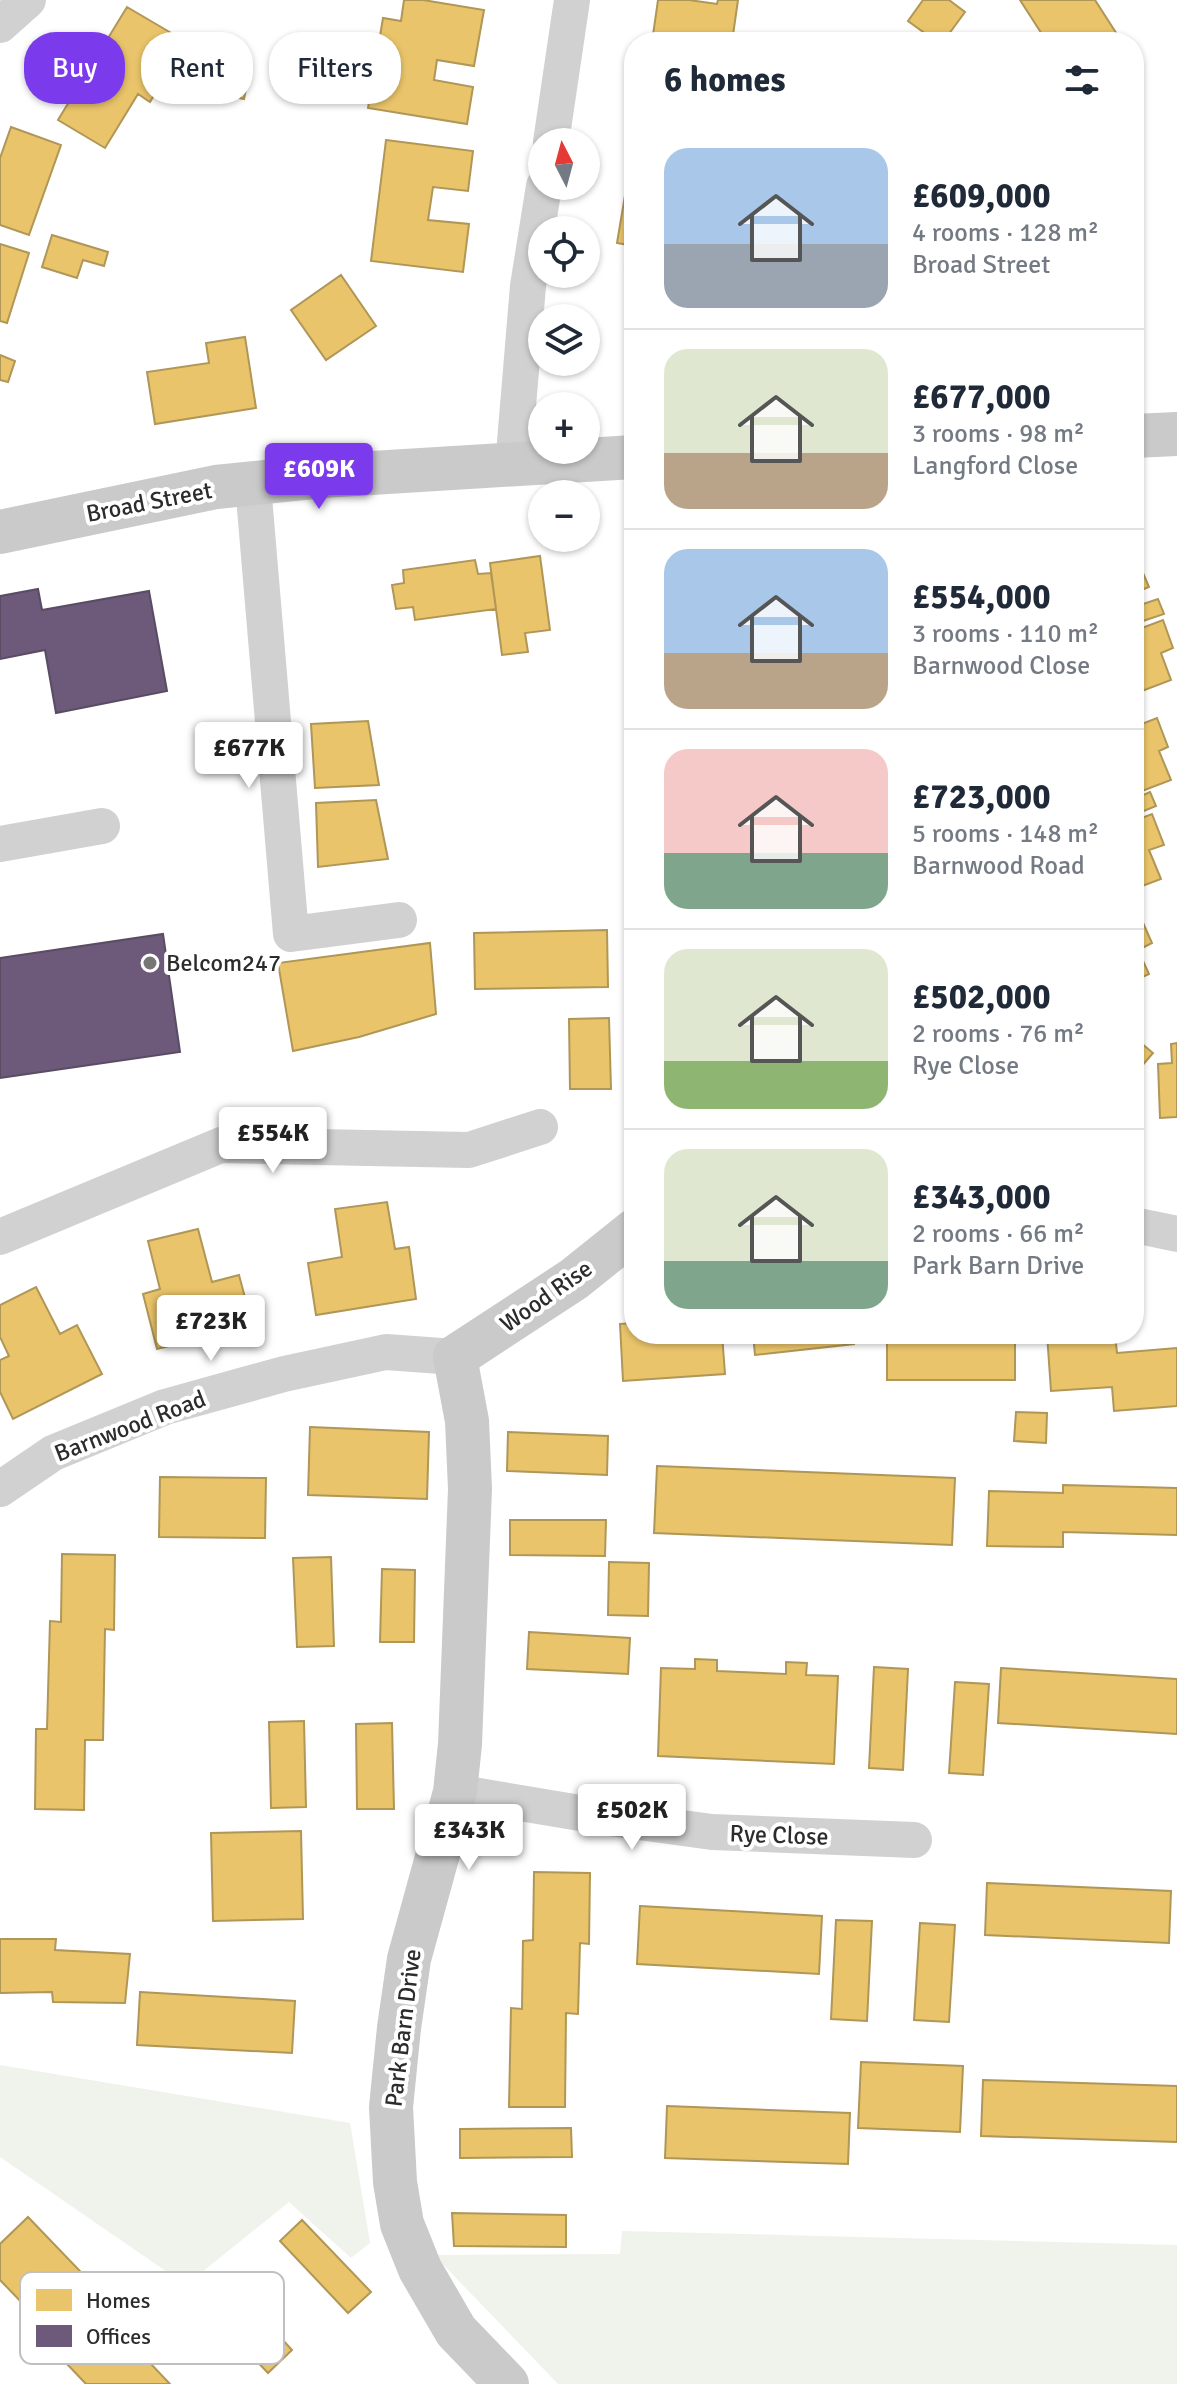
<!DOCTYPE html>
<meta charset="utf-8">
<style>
:root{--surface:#fff;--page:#f6f6f7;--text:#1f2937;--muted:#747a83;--line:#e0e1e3;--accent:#7c3aed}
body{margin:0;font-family:Signika,sans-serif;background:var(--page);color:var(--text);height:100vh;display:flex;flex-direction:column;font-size:30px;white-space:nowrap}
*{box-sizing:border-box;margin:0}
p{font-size:26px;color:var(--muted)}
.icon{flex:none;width:44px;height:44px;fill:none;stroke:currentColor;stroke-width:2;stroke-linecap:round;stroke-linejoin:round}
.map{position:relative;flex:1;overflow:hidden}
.panel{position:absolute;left:624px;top:32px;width:520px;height:1312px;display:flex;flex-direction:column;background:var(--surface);border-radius:32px;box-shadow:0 2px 6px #0004}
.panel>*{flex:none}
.hud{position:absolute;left:24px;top:32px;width:480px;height:72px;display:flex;gap:16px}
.needle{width:52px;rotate:354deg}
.controls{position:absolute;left:528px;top:128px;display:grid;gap:16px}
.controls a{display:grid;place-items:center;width:72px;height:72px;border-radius:50%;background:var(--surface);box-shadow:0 2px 6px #0004;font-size:40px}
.price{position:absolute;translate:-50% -68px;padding:0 18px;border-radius:8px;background:#fff;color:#222;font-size:26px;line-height:52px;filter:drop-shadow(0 2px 4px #0008)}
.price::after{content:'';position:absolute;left:50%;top:48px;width:24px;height:18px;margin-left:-12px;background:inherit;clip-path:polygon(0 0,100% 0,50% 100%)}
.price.on{background:var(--accent);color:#fff}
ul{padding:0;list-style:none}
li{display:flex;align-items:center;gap:24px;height:200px;padding:0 40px}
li+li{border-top:2px solid var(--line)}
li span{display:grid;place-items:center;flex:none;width:224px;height:160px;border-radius:24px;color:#555}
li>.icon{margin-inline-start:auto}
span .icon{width:96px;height:96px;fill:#fffc;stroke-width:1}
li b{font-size:34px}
h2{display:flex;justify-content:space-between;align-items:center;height:96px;padding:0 40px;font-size:34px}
.pill{padding:0 28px;border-radius:32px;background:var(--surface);box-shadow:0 2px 6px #0004;font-size:28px;line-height:72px}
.pill.on{background:var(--accent);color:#fff}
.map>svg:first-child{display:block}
</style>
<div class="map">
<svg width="1177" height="2384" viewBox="0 0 1177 2384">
<rect width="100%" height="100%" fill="#fff"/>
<path fill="#eff3eb" d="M 0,2065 L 350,2123 L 370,2243 L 351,2258 L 289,2202 L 186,2285 L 0,2157 Z
M 622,2231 L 1177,2245 L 1177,2384 L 558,2384 L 434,2255 L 620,2254 Z"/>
<path fill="#e9c46a" stroke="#b09657" stroke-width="2" d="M 404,0 L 423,0 L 484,10 L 474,66 L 437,60 L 434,80 L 473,87 L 467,124 L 368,108 L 383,18 L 401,21 Z
M 658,0 L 689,0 L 717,4 L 718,0 L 738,0 L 732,42 L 652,42 Z
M 923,0 L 949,0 L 965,12 L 943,42 L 937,42 L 908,21 Z
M 1020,0 L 1095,0 L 1122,42 L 1047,42 Z
M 127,7 L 178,37 L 165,57 L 173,63 L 150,102 L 138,94 L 105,148 L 58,120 Z
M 216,46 L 237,51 L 232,71 L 249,74 L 244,99 L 206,91 Z
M 11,127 L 61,145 L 29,235 L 0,225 L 0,158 Z
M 386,140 L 473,151 L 468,191 L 433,187 L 428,220 L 469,224 L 463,272 L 371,261 Z
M 634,142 L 634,265 L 625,264 L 628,245 L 617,243 Z
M 52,235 L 108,252 L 104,266 L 83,260 L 77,278 L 42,267 Z
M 0,244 L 29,253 L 7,323 L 0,321 Z
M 341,275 L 376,326 L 326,360 L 291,310 Z
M 245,337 L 256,408 L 155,424 L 147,372 L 209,363 L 206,343 Z
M 0,355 L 15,361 L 8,382 L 0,380 Z
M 540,556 L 550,630 L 525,633 L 528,652 L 502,655 L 490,563 Z
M 1137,559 L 1149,587 L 1134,593 L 1134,560 Z
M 475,560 L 478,574 L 491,573 L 496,609 L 415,620 L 413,607 L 396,609 L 392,585 L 404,583 L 403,570 Z
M 1158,599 L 1164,614 L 1134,624 L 1134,607 Z
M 1163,620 L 1173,648 L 1161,653 L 1171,680 L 1134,694 L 1134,631 Z
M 1157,718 L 1168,747 L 1159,751 L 1171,780 L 1134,794 L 1134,727 Z
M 368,721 L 379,785 L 315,788 L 311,724 Z
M 1150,792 L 1156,806 L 1134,815 L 1134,799 Z
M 376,800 L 388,859 L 318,867 L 316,803 Z
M 1152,814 L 1164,845 L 1149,850 L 1161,879 L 1134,889 L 1134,821 Z
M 1140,916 L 1152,943 L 1138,950 L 1149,974 L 1134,981 L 1134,919 Z
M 607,930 L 608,987 L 475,989 L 474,933 Z
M 430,943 L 436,1014 L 359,1037 L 293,1051 L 278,963 Z
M 609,1018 L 611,1089 L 570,1089 L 569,1019 Z
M 629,1033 L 634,1033 L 634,1083 L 632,1083 Z
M 1134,1037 L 1153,1053 L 1134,1075 Z
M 1177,1043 L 1177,1117 L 1160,1118 L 1158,1064 L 1172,1063 L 1171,1044 Z
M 387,1202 L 395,1249 L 409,1247 L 416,1299 L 316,1315 L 308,1263 L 342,1257 L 335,1209 Z
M 198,1229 L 212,1282 L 239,1275 L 252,1324 L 157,1349 L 143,1294 L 160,1289 L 148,1241 Z
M 36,1287 L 60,1334 L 77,1325 L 102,1374 L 13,1419 L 0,1392 L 0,1360 L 9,1356 L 0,1337 L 0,1305 Z
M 634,1323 L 634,1334 L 722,1334 L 725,1374 L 623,1381 L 620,1324 Z
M 753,1334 L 853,1334 L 854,1344 L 755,1355 Z
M 887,1334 L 1015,1334 L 1015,1380 L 887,1380 Z
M 1047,1334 L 1115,1334 L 1117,1353 L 1177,1348 L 1177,1406 L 1114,1411 L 1112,1387 L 1051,1391 Z
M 1016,1412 L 1047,1413 L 1046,1443 L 1014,1441 Z
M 310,1427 L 429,1432 L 427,1499 L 308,1495 Z
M 508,1432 L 608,1436 L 607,1475 L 507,1471 Z
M 657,1466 L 955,1478 L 952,1545 L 654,1533 Z
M 160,1477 L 266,1478 L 265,1538 L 159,1537 Z
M 1063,1485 L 1177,1488 L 1177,1535 L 1063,1532 L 1063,1547 L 987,1546 L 989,1491 L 1063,1493 Z
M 510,1520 L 606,1520 L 605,1556 L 510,1555 Z
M 62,1554 L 115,1555 L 114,1630 L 105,1629 L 103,1740 L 85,1740 L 84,1810 L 35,1809 L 36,1729 L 47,1729 L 50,1621 L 61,1622 Z
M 331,1557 L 334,1646 L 297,1647 L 293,1558 Z
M 609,1562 L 649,1563 L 648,1616 L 608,1615 Z
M 382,1569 L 415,1570 L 414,1642 L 380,1642 Z
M 529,1632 L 630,1638 L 628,1674 L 527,1669 Z
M 695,1659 L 717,1660 L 717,1671 L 786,1674 L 786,1662 L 807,1663 L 806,1675 L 838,1676 L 834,1764 L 658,1756 L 661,1668 L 695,1669 Z
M 874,1667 L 908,1669 L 903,1770 L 869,1768 Z
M 1001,1668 L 1177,1679 L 1177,1734 L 998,1723 Z
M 955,1682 L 989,1684 L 983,1775 L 949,1773 Z
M 304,1721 L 306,1807 L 271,1808 L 269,1722 Z
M 392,1723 L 394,1809 L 357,1809 L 356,1724 Z
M 301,1831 L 303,1919 L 213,1921 L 211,1833 Z
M 534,1872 L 590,1873 L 589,1944 L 580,1943 L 578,2014 L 566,2013 L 565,2107 L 509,2107 L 511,2008 L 522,2009 L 523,1941 L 533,1940 Z
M 987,1883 L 1171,1891 L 1169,1943 L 985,1935 Z
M 640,1906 L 822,1916 L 819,1974 L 637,1964 Z
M 836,1920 L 872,1921 L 867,2021 L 831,2019 Z
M 920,1923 L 955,1925 L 949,2022 L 914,2020 Z
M 0,1939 L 56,1939 L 55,1950 L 130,1954 L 125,2003 L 53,2002 L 52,1992 L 0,1993 Z
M 140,1992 L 295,2001 L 292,2053 L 137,2045 Z
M 861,2062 L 963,2066 L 960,2132 L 858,2128 Z
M 983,2080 L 1177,2086 L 1177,2142 L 981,2136 Z
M 667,2106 L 850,2113 L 848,2164 L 665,2158 Z
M 571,2128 L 572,2157 L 460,2158 L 460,2129 Z
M 452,2213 L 566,2215 L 566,2247 L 454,2246 Z
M 28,2217 L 101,2293 L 92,2302 L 170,2384 L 86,2384 L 46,2342 L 53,2335 L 0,2280 L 0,2244 Z
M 302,2220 L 371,2292 L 348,2313 L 280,2241 Z
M 225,2277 L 292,2350 L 268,2373 L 200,2301 Z"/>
<path fill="#6d597a" stroke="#5a4c63" stroke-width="2" d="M 38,589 L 42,610 L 149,591 L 167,691 L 56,713 L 45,650 L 0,659 L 0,596 Z
M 163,934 L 180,1052 L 0,1078 L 0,958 Z"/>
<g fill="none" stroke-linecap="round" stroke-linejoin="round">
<path stroke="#d1d1d1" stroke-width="36" d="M 0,25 L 28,0
M 551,142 L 572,0
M 513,466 L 528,286 L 544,186
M 253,485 L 291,934 L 399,920
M 0,844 L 102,826
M 1134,1225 L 1177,1234
M 0,1237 L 221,1145 L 469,1150 L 540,1127
M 0,1489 L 53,1453 L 165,1407 L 284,1374 L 386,1352 L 455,1357
M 455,1792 L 610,1818 L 712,1832 L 914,1840"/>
<path stroke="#cacaca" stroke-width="44" d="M 1134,436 L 1177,434
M 0,532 L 216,487 L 323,476 L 634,457
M 507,2384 L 456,2331 L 420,2269 L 402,2224 L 395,2182 L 391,2107 L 399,2028 L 409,1959 L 455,1792 L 460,1744 L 470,1489 L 467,1421 L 455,1357 L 574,1279 L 634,1231"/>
</g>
<circle fill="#767676" stroke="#fff" stroke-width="3" cx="150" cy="963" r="8"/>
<g text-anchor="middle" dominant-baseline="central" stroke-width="8" stroke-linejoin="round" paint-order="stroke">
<g font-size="24" fill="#2c2c2c" stroke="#fff">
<text transform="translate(149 502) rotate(-11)">Broad Street</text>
<text transform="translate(546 1296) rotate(-35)">Wood Rise</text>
<text transform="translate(130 1426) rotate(-21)">Barnwood Road</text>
<text transform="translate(779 1835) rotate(2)">Rye Close</text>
<text transform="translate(403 2028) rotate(-83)">Park Barn Drive</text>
</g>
<g font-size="24" fill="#2c2c2c" stroke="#fff" text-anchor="start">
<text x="166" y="963">Belcom247</text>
</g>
</g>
<rect x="20" y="2272" width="264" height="92" rx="12" fill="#fff" stroke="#c0c0c0" stroke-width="2"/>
<rect x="36" y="2289" width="36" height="22" fill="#e9c46a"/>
<rect x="36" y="2325" width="36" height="22" fill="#6d597a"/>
<g font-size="22" fill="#2c2c2c">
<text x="86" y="2308">Homes</text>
<text x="86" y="2344">Offices</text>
</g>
</svg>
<div class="controls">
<a><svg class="needle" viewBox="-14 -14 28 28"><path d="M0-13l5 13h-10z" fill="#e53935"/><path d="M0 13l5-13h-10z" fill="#747a83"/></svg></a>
<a><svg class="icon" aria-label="locate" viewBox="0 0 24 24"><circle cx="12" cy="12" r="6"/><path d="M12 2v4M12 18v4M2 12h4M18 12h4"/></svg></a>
<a><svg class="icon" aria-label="layers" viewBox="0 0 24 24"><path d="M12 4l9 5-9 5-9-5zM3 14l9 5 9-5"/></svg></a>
<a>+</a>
<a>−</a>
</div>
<b class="price on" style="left:319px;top:511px">£609K</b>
<b class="price" style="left:249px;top:790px">£677K</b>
<b class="price" style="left:273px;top:1175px">£554K</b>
<b class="price" style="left:211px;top:1363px">£723K</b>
<b class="price" style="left:632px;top:1852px">£502K</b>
<b class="price" style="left:469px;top:1872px">£343K</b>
<div class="hud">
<a class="pill on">Buy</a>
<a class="pill">Rent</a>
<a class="pill">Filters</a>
</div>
<section class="panel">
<h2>6 homes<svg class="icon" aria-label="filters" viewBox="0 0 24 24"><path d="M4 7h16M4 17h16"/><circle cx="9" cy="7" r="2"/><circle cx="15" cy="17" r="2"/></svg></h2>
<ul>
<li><span style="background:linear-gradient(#a9c7e8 60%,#9aa5b1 0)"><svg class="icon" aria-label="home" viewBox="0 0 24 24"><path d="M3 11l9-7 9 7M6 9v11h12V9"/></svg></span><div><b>£609,000</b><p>4 rooms · 128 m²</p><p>Broad Street</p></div></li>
<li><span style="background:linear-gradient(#dfe7d0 65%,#b9a48a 0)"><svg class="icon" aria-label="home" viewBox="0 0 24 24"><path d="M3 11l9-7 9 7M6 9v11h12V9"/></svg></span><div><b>£677,000</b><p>3 rooms · 98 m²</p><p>Langford Close</p></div></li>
<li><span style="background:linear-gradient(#a9c7e8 65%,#b9a48a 0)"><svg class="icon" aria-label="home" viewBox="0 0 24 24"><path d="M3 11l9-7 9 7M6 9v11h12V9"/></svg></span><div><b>£554,000</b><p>3 rooms · 110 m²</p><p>Barnwood Close</p></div></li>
<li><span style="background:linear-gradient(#f6c9c9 65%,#7fa58c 0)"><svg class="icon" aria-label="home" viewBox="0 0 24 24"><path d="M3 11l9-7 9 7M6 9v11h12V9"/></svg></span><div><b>£723,000</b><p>5 rooms · 148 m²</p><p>Barnwood Road</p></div></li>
<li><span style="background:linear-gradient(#dfe7d0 70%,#8fb573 0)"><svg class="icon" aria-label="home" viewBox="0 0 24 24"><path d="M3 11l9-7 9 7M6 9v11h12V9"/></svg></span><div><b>£502,000</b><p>2 rooms · 76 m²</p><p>Rye Close</p></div></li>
<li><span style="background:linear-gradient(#dfe7d0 70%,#7fa58c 0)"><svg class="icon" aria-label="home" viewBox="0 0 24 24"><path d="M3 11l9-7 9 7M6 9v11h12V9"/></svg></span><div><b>£343,000</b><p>2 rooms · 66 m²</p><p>Park Barn Drive</p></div></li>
</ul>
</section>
</div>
